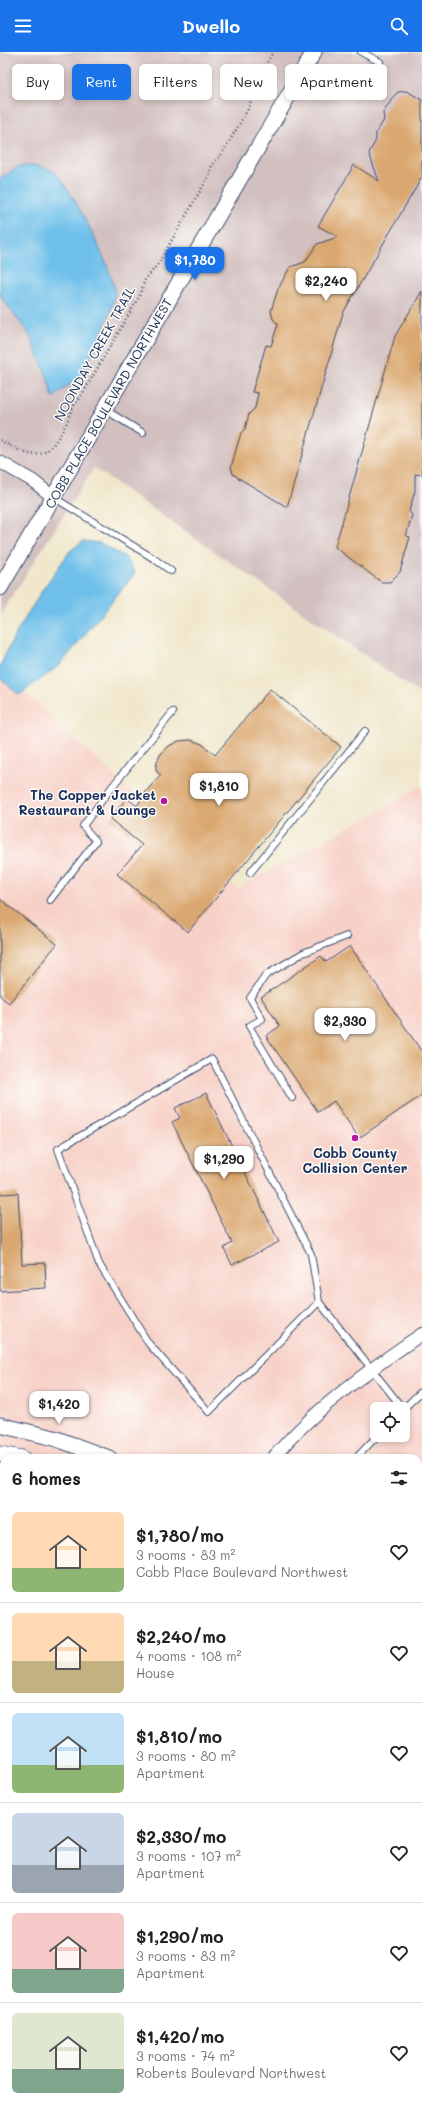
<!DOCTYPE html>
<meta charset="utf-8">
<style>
:root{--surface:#fff;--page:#f6f6f6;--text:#202124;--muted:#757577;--line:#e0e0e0;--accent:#1a73e8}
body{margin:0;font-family:Mali,sans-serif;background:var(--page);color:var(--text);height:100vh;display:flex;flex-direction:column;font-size:15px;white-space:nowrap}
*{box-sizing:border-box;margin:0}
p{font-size:13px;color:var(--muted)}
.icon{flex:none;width:22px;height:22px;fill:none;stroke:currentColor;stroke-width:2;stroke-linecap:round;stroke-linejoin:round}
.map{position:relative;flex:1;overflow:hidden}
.details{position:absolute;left:0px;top:1402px;width:422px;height:656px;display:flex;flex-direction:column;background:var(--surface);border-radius:12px 12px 0 0;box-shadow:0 2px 6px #0003}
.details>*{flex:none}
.top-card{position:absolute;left:12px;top:12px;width:398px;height:36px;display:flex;gap:8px}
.tools{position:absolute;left:370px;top:1350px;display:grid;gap:8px}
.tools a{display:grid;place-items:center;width:40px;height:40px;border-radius:6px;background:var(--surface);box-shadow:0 2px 6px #0003;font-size:20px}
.price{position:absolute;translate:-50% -34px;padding:0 9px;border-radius:8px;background:#fff;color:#222;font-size:13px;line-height:26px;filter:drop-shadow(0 1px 2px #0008)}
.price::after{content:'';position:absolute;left:50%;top:24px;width:12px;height:9px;margin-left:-6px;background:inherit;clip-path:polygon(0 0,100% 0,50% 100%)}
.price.on{background:var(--accent);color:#fff}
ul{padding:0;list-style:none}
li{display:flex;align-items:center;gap:12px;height:100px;padding:0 12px}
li+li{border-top:1px solid var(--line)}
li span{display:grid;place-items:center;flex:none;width:112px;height:80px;border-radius:6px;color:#555}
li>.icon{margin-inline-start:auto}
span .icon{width:48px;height:48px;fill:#fffc;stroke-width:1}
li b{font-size:17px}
h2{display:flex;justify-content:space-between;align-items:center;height:48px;padding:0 12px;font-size:17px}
.tag{padding:0 14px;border-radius:6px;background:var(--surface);box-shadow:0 2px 6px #0003;font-size:14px;line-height:36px}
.tag.on{background:var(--accent);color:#fff}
header{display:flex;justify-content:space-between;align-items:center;height:52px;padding:0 12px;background:var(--accent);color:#fff;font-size:18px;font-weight:800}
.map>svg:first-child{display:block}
</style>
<header><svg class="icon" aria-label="menu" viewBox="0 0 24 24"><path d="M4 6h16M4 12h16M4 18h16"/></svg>Dwello<svg class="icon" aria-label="search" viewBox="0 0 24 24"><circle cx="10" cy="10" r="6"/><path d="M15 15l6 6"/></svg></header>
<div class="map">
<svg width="422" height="2058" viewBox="0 0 422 2058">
<rect width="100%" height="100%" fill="#fdfcf7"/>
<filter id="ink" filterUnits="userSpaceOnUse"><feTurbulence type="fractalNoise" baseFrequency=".025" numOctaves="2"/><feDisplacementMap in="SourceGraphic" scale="8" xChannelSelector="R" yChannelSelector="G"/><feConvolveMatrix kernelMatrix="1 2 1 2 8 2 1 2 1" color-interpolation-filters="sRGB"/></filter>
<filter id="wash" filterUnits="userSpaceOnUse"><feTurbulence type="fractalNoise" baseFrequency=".012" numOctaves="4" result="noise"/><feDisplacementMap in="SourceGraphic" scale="16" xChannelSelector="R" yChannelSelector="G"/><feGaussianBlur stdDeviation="0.9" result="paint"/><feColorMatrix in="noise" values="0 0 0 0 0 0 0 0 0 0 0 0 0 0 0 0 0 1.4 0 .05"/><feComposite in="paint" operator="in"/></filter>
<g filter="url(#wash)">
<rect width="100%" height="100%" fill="#f0e7cc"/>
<path fill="#f7d1c8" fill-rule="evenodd" d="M 0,618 L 237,837 L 422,734 L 422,2058 L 0,2058 ZM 377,1357 L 403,1357 L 403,1383 L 377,1383 ZM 4,1406 L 418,1406 L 418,2054 L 4,2054 Z"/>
<path fill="#d2bfc0" d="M 0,0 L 422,0 L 422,643 L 94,416 L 0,563 Z"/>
<path fill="#6ec0ea" stroke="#4478a4" d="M 35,113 C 41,115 48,116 53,119 C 69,130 115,221 115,241 C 115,254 90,311 81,322 C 74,331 62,338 53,346 L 46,322 L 29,282 L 0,244 L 0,127 L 18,115 Z
M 83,489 L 100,491 L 125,505 L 135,521 L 60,613 L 19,643 L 0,626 L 0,614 L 15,583 L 43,537 L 70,499 Z"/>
<g id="blocks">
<path fill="#daa770" d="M 407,39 L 422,48 L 422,125 L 343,261 L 287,455 L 240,427 L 233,422 L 231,415 L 241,381 L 245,377 L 249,362 L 255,356 L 258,341 L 252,340 L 266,293 L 271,294 L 278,272 L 273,267 L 271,259 L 278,237 L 290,215 L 305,210 L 317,192 L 338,185 L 318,174 L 354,113 L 379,129 L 369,101 L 376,88 L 376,81 L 384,68 L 383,61 L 394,44 L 398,40 Z
M 422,239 L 422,423 L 415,422 L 415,439 L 409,459 L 412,463 L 406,484 L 410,485 L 400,520 L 390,530 L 381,530 L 335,495 L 395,284 Z
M 270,637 L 341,695 L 188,880 L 117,822 L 142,793 L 110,767 L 127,746 L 137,754 L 148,737 L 161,723 L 156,719 L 156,713 L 160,703 L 167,695 L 179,689 L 191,688 L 202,692 L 215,703 Z
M 0,847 L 57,892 L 9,951 L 0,944 Z
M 350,894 L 422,1000 L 422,1043 L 359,1086 L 334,1049 L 318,1060 L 266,984 L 280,974 L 261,945 L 321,904 L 326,910 Z
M 206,1041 L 279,1190 L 232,1213 L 224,1196 L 232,1191 L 172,1070 L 180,1066 L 175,1056 Z
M 18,1141 L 22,1212 L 45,1211 L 46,1236 L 0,1239 L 0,1142 Z"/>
</g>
</g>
<g filter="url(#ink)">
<use href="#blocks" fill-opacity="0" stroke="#3b4b6e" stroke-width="1"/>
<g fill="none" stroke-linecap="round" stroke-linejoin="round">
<defs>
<path id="service" d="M 361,0 L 380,10
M 104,357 L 143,381
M 53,445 L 153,506 L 171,519
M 250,821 L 365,679
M 50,848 L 96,789 L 83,774 L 111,736 L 173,660
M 292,1046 L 249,974 L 262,967 L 250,946 L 266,923 L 303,901 L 347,884
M 319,1250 L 311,1202 L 212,1007 L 58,1097 L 99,1212 L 149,1292 L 209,1360 L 319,1250 L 403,1357
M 403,1357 L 422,1339
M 356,1406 L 378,1383
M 0,1501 L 4,1501
M 418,1565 L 422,1568"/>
<path id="minor" d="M 0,410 L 33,429 L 53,445
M 273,1406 C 313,1358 370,1317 422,1282
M 418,1776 L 422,1773
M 228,2054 L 232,2058
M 55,2058 L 59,2054"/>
<path id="tertiary" d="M 0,536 L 314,0
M 0,1373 L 54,1386 L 109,1406
M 0,1402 L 22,1406
M 418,1636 L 422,1640
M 418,1675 L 422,1678"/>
</defs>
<use href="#service" stroke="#3b4b6e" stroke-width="8"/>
<use href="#minor" stroke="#3b4b6e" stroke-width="14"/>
<use href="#tertiary" stroke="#3b4b6e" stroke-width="17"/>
<path stroke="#3b4b6e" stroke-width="2.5" stroke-dasharray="1 3" stroke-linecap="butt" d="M 0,388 C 37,410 47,409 67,370 C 71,360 72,354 80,346 L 139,245 L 145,228 L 158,212 L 210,122 L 212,113 L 222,102 L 248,57 L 260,22 L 273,0"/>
<use href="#service" stroke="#fff" stroke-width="6"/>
<use href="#minor" stroke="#fff" stroke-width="12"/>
<use href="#tertiary" stroke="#fff" stroke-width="15"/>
</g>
</g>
<g fill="#b5179e" stroke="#fdfcf7" stroke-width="1.5">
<circle cx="164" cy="749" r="4"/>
<circle cx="355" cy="1086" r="4"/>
</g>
<g text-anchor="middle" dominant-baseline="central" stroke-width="3" stroke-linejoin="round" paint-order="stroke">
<g font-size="13" fill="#1b2f5e" stroke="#fdfcf7">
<text transform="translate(94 301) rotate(-61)">NOONDAY CREEK TRAIL</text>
<text transform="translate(108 351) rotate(-60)">COBB PLACE BOULEVARD NORTHWEST</text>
</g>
<g font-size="13" font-weight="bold" fill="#1b2f5e" stroke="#fdfcf7" text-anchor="end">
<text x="156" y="742">The Copper Jacket<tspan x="156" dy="15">Restaurant &amp; Lounge</tspan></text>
<text x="355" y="1100" text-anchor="middle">Cobb County<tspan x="355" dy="15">Collision Center</tspan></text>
</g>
</g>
</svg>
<div class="tools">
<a><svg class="icon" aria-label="locate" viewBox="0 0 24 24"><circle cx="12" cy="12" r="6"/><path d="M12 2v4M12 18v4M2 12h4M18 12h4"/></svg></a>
</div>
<b class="price on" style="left:195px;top:229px">$1,780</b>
<b class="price" style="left:326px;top:250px">$2,240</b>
<b class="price" style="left:219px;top:755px">$1,810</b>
<b class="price" style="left:345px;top:990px">$2,330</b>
<b class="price" style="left:224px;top:1128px">$1,290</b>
<b class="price" style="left:59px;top:1373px">$1,420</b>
<div class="top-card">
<a class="tag">Buy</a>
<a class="tag on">Rent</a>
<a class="tag">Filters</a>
<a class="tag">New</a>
<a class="tag">Apartment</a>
</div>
<section class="details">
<h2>6 homes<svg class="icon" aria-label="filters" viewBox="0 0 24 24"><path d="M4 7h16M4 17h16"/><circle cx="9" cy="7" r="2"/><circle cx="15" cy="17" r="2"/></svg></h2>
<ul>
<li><span style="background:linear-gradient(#ffd9b3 70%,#8fb573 0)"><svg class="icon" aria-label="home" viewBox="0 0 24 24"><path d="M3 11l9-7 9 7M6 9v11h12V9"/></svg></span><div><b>$1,780/mo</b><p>3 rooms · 83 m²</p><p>Cobb Place Boulevard Northwest</p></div><svg class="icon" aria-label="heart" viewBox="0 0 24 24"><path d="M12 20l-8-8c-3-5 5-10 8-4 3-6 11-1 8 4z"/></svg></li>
<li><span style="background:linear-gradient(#ffd9b3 60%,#c2b280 0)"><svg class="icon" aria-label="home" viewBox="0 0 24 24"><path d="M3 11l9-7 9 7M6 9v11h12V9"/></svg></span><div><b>$2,240/mo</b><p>4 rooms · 108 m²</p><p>House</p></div><svg class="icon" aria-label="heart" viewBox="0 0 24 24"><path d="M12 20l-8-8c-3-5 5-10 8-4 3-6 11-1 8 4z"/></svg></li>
<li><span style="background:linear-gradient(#bfe0f5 65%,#8fb573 0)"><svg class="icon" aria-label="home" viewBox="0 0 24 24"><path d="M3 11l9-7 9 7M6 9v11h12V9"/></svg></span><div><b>$1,810/mo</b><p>3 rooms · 80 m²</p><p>Apartment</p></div><svg class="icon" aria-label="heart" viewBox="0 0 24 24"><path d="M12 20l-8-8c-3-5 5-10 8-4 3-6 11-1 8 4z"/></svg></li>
<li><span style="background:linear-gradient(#c9d6e8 65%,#9aa5b1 0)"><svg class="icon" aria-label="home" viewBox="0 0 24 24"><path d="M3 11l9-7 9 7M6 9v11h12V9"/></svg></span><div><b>$2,330/mo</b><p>3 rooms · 107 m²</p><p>Apartment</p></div><svg class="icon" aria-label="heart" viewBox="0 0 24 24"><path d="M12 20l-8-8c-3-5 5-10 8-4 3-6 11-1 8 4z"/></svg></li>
<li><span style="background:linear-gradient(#f6c9c9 70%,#7fa58c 0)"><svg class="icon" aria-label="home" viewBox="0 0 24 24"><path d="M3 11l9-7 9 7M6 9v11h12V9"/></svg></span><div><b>$1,290/mo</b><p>3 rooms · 83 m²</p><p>Apartment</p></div><svg class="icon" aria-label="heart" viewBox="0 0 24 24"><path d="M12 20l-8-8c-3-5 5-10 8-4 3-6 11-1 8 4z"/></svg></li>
<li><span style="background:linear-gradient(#dfe7d0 70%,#7fa58c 0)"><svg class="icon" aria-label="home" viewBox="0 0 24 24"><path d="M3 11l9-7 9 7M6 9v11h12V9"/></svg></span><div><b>$1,420/mo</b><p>3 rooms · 74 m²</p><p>Roberts Boulevard Northwest</p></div><svg class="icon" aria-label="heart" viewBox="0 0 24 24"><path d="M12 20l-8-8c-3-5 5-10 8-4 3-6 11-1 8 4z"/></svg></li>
</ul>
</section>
</div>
